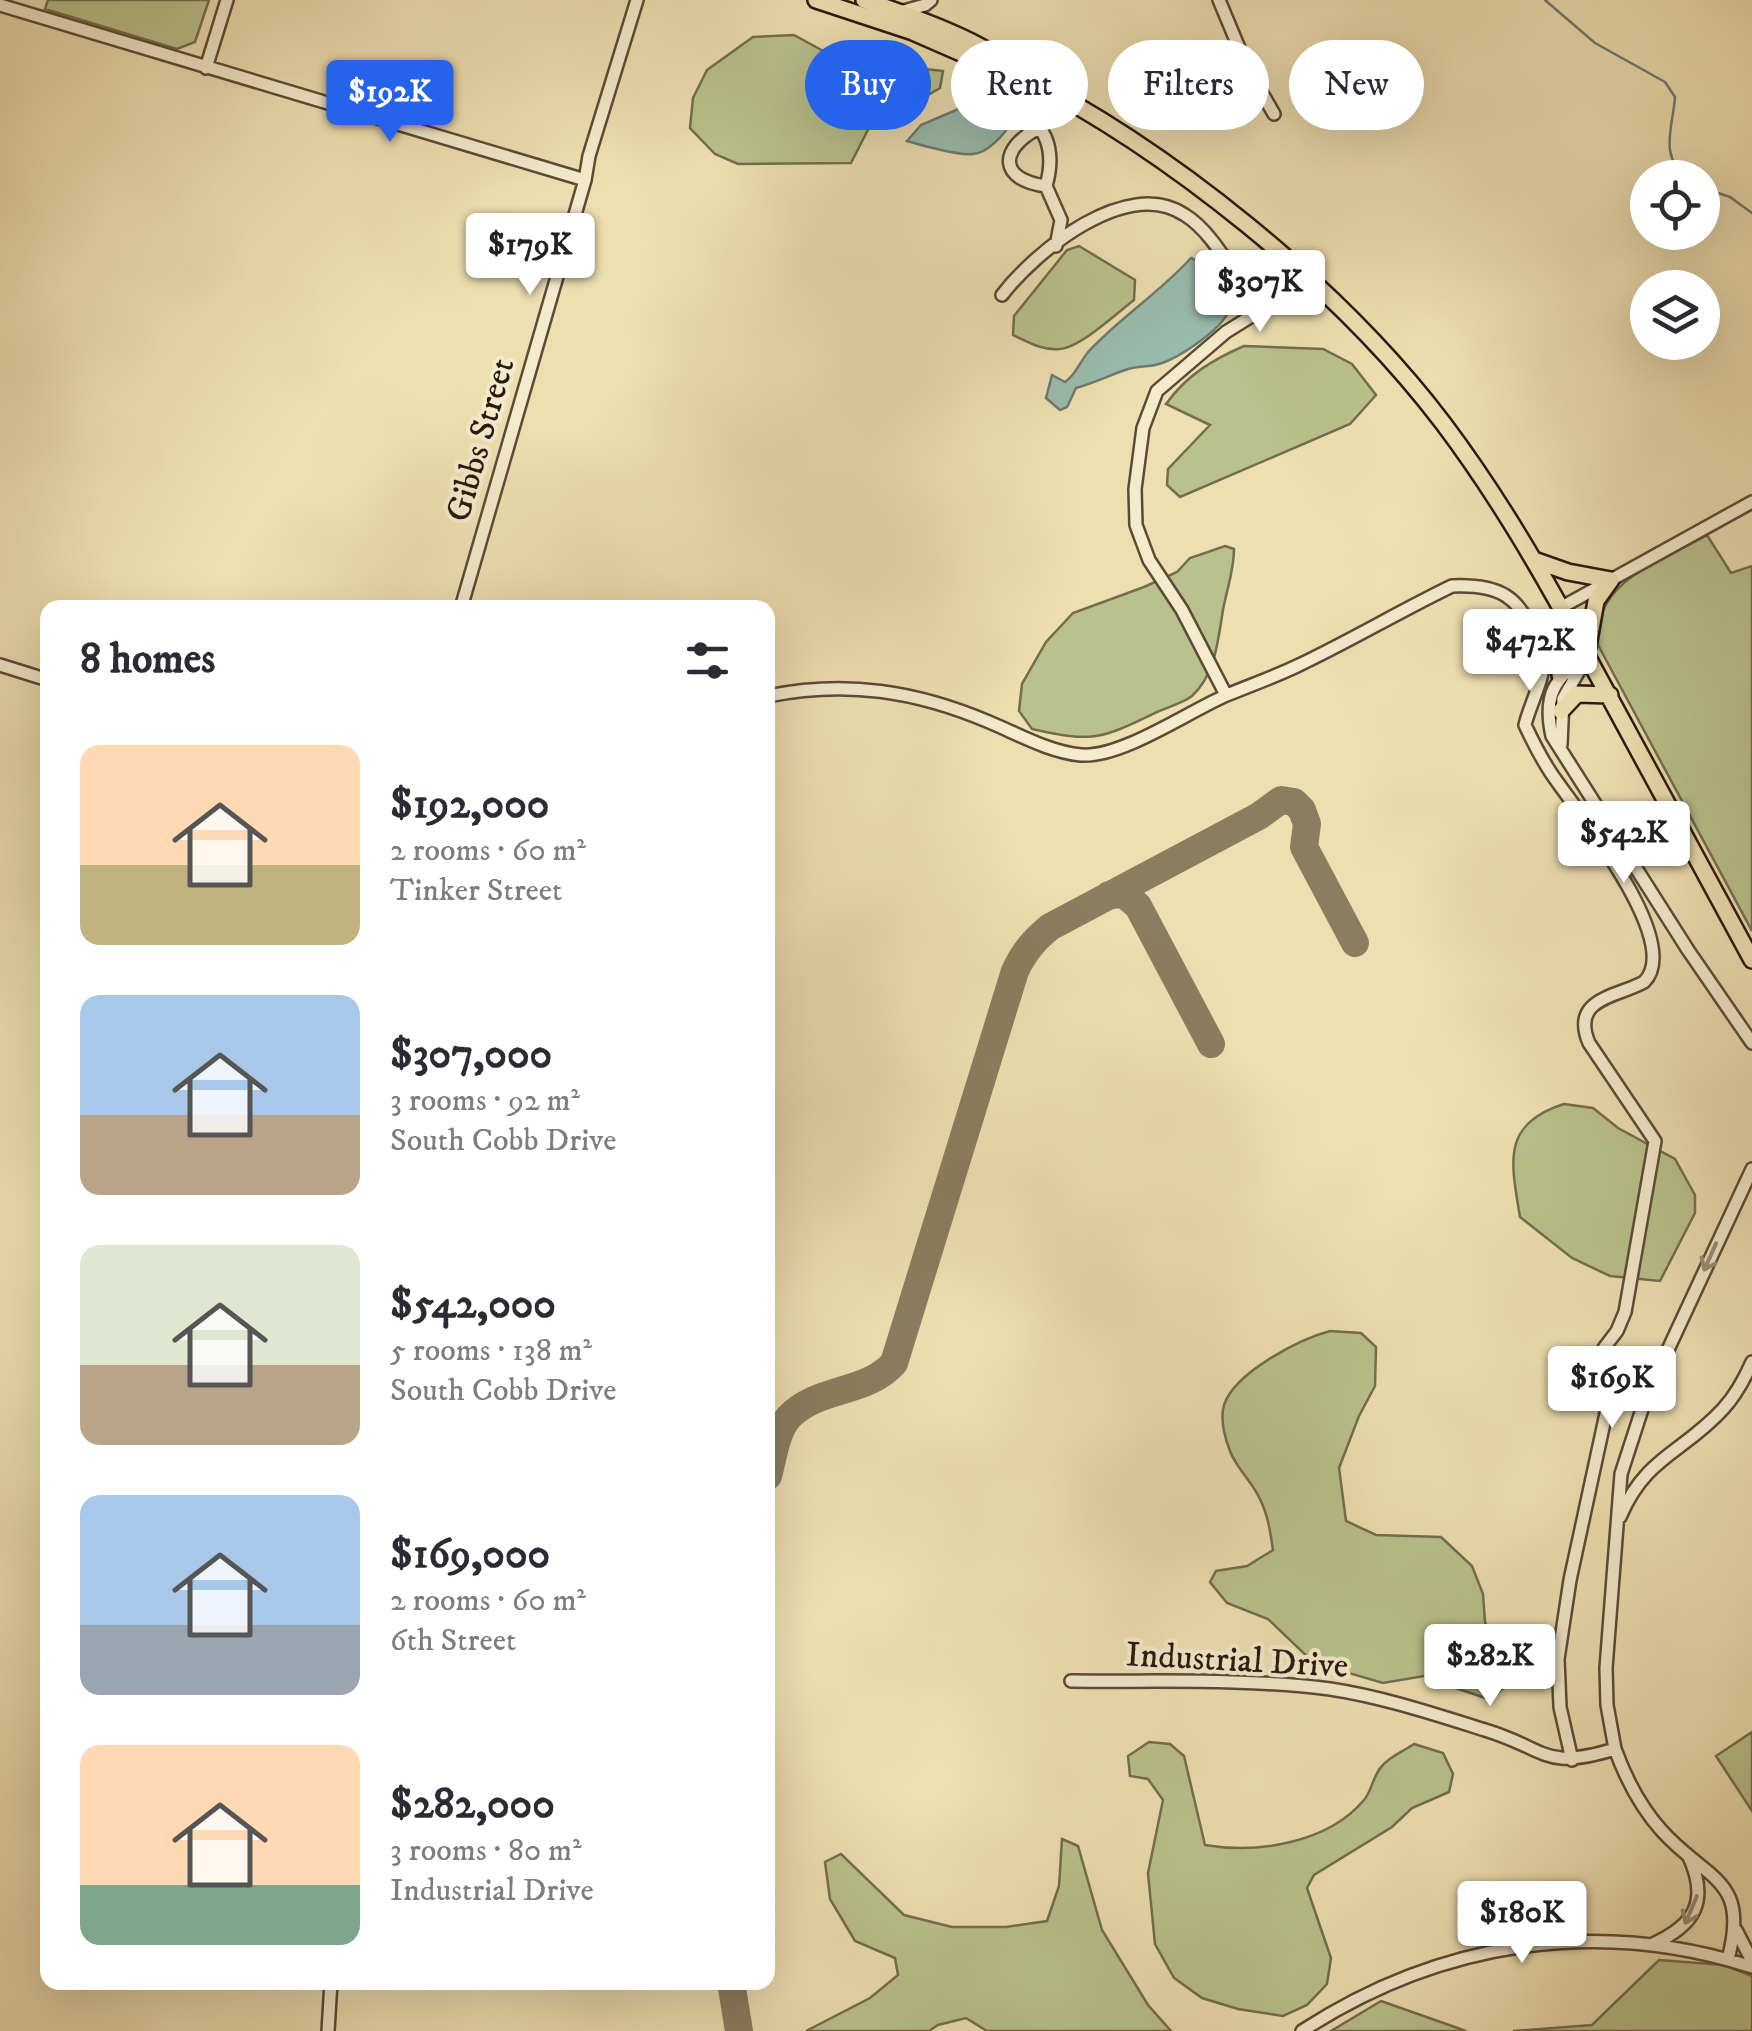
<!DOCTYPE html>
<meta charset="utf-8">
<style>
:root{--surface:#fff;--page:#f2f2f3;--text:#2b2b33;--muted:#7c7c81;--accent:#2563eb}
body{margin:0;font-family:"IM FELL DW Pica",serif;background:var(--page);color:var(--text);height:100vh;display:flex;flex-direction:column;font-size:38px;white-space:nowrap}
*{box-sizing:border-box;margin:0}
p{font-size:32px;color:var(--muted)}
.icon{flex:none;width:55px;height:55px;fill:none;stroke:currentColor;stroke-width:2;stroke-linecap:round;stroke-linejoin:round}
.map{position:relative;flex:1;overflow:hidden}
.side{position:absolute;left:40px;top:600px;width:735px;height:1390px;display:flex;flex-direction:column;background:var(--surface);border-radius:20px;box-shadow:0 10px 40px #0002}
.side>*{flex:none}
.banner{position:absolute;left:805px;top:40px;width:795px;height:90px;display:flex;gap:20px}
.controls{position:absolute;left:1630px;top:160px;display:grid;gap:20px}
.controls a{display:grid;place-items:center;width:90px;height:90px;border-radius:50%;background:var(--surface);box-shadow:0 10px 40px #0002;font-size:50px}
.price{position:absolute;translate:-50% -85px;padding:0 22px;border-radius:10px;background:#fff;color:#222;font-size:32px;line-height:65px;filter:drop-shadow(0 2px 5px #0008)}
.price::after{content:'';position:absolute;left:50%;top:60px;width:30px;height:22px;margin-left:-15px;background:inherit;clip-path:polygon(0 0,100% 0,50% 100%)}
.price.selected{background:var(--accent);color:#fff}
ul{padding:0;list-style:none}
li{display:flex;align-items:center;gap:30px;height:250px;padding:0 40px}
li span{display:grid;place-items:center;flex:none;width:280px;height:200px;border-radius:20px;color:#555}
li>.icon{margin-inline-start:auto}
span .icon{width:120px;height:120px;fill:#fffc;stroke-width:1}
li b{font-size:42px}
h2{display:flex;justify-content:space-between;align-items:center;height:120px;padding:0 40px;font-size:42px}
.chip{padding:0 35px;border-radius:45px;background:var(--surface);box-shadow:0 10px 40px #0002;font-size:35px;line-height:90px}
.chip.selected{background:var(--accent);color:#fff}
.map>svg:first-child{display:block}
</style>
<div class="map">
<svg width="1752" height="2031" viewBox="0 0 1752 2031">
<rect width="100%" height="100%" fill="#eedfb1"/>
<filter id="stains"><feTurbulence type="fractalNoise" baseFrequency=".002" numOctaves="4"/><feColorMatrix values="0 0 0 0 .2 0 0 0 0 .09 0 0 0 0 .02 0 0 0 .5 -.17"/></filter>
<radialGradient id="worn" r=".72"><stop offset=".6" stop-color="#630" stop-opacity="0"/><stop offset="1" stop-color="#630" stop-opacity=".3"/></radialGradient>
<path fill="#b9c28c" stroke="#726d4e" stroke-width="2.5" d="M 48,0 L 209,0 L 195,42 L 177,49 L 45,9 Z
M 794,35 L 838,59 L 943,71 L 940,88 L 911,105 L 876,114 L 851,163 L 738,164 L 715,154 L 690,128 L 693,98 L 707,70 L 753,37 Z
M 1079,246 L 1135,280 L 1134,300 C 1117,313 1081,347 1060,349 C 1043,351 1028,342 1013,335 L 1014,316 L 1067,250 Z
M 1244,346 L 1323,349 L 1352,364 L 1376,395 L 1350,424 L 1180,497 L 1167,485 L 1168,469 L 1210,425 L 1166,404 C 1187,375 1212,360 1244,346 Z
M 1707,535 L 1731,573 L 1752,566 L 1752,931 L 1598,645 C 1592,581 1660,562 1707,535 Z
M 1225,546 L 1234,549 C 1234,571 1227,588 1223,610 C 1218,639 1216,674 1192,696 C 1183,703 1168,707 1157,712 C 1101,739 1094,743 1032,729 L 1019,711 L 1022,684 L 1046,642 L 1073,613 L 1144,587 L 1177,572 L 1190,558 Z
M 1564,1104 L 1593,1108 L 1618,1128 L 1675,1159 L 1695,1195 L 1695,1213 L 1660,1281 L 1610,1276 L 1572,1258 L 1520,1217 C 1511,1162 1501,1124 1564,1104 Z
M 1330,1331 L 1361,1333 L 1376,1347 L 1375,1386 L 1359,1416 L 1339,1468 L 1346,1521 L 1376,1535 L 1441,1537 L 1472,1566 L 1483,1594 L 1485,1622 L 1502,1667 L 1503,1688 L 1491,1700 L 1453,1687 L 1430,1675 L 1383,1683 L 1314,1663 L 1268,1619 L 1227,1603 L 1210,1582 L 1216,1571 L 1247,1566 L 1273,1550 C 1270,1529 1267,1509 1255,1490 C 1247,1477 1235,1465 1230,1451 C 1225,1438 1220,1419 1224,1405 C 1235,1372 1300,1339 1330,1331 Z
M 1752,1732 L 1752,1811 L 1716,1756 Z
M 1149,1742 L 1170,1744 L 1184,1756 L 1205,1845 C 1257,1854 1328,1843 1364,1800 C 1372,1791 1373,1775 1382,1766 C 1389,1757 1404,1751 1414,1744 L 1443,1753 L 1453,1774 L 1449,1792 L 1412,1808 L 1392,1827 L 1314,1875 L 1307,1888 L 1331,1958 L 1327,1984 L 1307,2005 L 1283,2016 L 1238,2009 L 1202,1998 L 1174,1978 L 1155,1944 L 1148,1873 L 1163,1800 L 1148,1779 L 1130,1776 L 1128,1756 Z
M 1062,1839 L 1078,1846 L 1102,1930 L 1148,2005 L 1171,2031 L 987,2031 L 966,2018 L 938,2025 L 929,2031 L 806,2031 L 870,1998 L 898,1975 L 895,1958 L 855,1941 L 830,1899 L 825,1862 L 841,1854 L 904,1915 L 952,1927 L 1006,1927 L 1047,1921 L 1059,1886 Z
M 1659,1960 L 1724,1965 L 1752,1976 L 1752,2031 L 1513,2031 L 1592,2025 Z
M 1381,2001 L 1466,2031 L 1331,2031 Z"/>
<path fill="#99bcaf" stroke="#6d7a6f" stroke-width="2.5" d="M 970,104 L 977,104 L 1011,122 C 1005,134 988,153 973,154 C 960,156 920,145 907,141 L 921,125 Z
M 1191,258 C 1217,270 1206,275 1216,293 C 1220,298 1226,302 1230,306 C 1228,326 1179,358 1159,364 C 1149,367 1138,366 1128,369 C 1110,375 1094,383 1076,388 L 1067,407 L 1060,410 L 1046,398 L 1052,375 L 1065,382 C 1076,375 1080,361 1089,351 C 1121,317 1159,293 1191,258 Z"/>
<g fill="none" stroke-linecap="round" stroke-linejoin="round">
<path stroke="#6d7a6f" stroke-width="2.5" d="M 1545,0 L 1595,43 L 1665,82 L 1675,97 C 1673,127 1658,157 1688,178
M 1702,188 L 1730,197 L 1752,213"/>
<path stroke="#8c7c60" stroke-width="28" d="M 1109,895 L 1124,894 L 1138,906 L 1211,1044
M 768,1476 C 773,1458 776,1431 789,1417 C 817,1387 867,1394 894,1363 L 1015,971 C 1024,952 1034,940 1050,927 L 1259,816 L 1281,800 L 1294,802 L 1302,810 L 1307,824 L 1304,847 L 1355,943
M 731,1982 L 739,2031"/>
<defs>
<path id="minor" d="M 1219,0 L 1247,67 L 1274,114
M 0,5 L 585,180
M 900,12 L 925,5 L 931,0
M 206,68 L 227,0
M 961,93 C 1015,97 1064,123 1046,186
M 1039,128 C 998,149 999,180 1046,186 L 1061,220 L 1056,246
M 1002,295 C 1036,251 1127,176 1185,215 C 1211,231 1230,268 1248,293 L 1254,305 L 1250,317 L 1226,332 L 1157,391 L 1143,428 L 1135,489 L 1136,525 L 1149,560 L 1182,610 L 1226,695
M 1562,607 L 1752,502
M 461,608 L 585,180 L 589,156 L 637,0
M 1587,656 C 1554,678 1543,695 1552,736 L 1688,950 L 1752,1043
M 0,665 L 48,680
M 768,696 C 846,680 916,691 989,722 C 1018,734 1049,752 1081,755 C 1122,758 1189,711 1227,695 C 1251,685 1274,677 1297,666 C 1350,641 1400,611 1452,586 C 1499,584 1521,596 1536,641 C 1538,648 1542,657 1543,664 C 1544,678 1528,710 1525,725 C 1533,742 1541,758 1551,773 C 1575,809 1685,942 1644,982 C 1617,997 1570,998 1589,1043 L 1655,1141 L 1625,1312 L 1617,1331 L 1604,1348 L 1615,1372 L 1570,1580 L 1558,1659 L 1560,1707 L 1572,1760
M 1561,745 L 1563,699 L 1585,660
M 1620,1517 C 1646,1456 1683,1453 1723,1409 C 1736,1395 1744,1380 1752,1362
M 1071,1681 C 1156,1682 1245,1678 1330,1689 C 1383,1697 1434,1714 1485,1730 C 1548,1749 1542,1771 1615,1749 C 1626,1779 1641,1808 1662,1831 C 1707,1881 1750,1878 1728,1959
M 1615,1749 L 1607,1705 L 1606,1668 L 1621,1474 L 1646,1397 L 1752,1169
M 1736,1930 L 1752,1961
M 1653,1944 C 1695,1925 1709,1901 1689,1857
M 328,2031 L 331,1982
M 1302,2031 C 1439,1942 1596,1917 1752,1967"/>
<path id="major" d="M 816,0 L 913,32 L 998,69 L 1013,71 C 1167,148 1339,286 1443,423 C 1498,496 1543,574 1586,654 C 1641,756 1696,858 1752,960
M 864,0 C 899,12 993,43 1013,71
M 1534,560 L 1568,572 L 1611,580
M 1587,652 L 1596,601 L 1611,580
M 1560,675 L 1564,649 L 1562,616
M 1561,711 L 1577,694 L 1610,695"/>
</defs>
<use href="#minor" stroke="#5b4a38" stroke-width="16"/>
<use href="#major" stroke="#2a1810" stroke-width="20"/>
<use href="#minor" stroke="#f4eacc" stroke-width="11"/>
<use href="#major" stroke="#eedfb1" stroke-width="15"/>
</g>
<defs><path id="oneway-shaft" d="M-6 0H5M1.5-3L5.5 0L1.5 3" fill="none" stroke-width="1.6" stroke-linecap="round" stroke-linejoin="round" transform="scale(2.5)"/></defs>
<g stroke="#998c77">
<use href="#oneway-shaft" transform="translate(1710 1257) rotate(114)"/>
<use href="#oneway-shaft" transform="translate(1691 1910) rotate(113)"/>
</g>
<g text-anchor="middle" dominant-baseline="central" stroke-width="8" stroke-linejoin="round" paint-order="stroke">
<g font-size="35" fill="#2a1810" stroke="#f4eacc">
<text transform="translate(481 440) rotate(-74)">Gibbs Street</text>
<text transform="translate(1237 1661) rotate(3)">Industrial Drive</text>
</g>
</g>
<rect width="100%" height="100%" filter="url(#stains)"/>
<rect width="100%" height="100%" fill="url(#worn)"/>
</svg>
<div class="controls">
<a><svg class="icon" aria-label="locate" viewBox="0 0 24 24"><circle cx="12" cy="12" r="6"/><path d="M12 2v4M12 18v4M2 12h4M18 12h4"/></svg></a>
<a><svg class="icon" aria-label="layers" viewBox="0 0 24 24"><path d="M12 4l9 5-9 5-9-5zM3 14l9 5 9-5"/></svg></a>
</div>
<b class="price selected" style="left:390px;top:145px">$192K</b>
<b class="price" style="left:530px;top:298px">$179K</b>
<b class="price" style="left:1260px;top:335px">$307K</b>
<b class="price" style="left:1530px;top:694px">$472K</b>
<b class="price" style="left:1624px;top:886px">$542K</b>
<b class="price" style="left:1612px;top:1431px">$169K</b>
<b class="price" style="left:1490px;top:1709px">$282K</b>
<b class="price" style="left:1522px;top:1966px">$180K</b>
<div class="banner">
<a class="chip selected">Buy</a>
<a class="chip">Rent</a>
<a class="chip">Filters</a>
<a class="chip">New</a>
</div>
<section class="side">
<h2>8 homes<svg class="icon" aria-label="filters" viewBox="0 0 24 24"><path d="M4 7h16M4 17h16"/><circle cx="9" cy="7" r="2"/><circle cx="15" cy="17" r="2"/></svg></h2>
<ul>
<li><span style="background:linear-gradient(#ffd9b3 60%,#c2b280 0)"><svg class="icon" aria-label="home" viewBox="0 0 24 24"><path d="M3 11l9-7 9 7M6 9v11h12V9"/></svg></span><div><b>$192,000</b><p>2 rooms · 60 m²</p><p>Tinker Street</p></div></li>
<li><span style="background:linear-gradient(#a9c7e8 60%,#b9a48a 0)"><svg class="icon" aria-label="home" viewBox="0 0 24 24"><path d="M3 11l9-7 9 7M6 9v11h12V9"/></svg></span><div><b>$307,000</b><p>3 rooms · 92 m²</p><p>South Cobb Drive</p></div></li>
<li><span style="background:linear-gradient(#dfe7d0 60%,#b9a48a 0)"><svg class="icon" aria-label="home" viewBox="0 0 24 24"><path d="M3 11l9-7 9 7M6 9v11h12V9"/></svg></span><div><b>$542,000</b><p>5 rooms · 138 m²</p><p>South Cobb Drive</p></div></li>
<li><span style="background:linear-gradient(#a9c7e8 65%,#9aa5b1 0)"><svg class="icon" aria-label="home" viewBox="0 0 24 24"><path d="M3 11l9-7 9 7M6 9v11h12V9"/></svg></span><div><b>$169,000</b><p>2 rooms · 60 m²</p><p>6th Street</p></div></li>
<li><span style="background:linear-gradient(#ffd9b3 70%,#7fa58c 0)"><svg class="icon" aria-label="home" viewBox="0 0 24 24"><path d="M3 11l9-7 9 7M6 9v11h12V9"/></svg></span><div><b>$282,000</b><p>3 rooms · 80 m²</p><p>Industrial Drive</p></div></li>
</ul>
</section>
</div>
